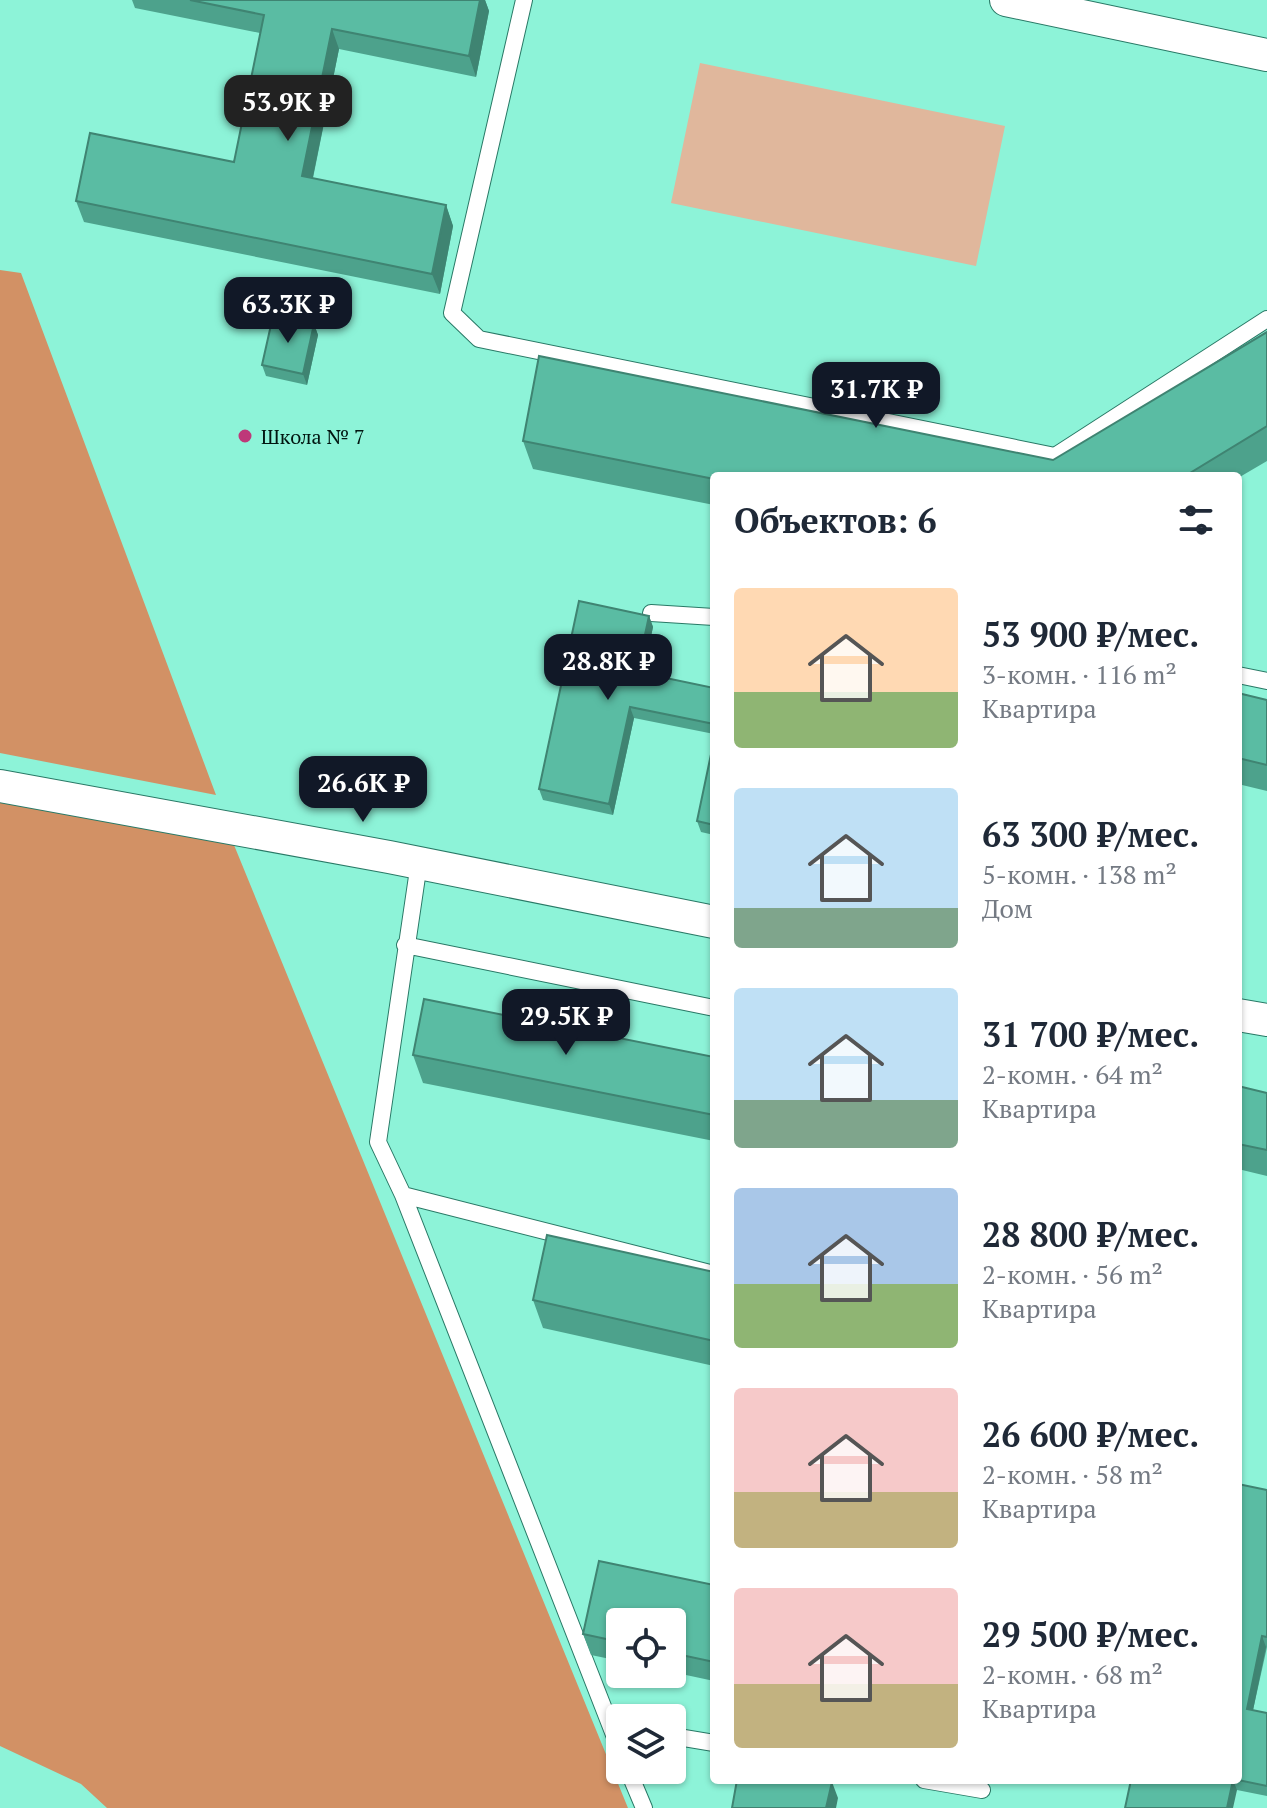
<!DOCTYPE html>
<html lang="ru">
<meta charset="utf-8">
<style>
:root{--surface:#fff;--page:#f6f6f7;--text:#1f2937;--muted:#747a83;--accent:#111827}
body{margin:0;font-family:"PT Serif",serif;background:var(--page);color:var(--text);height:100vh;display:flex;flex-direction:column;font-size:30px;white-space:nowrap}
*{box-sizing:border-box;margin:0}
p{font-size:26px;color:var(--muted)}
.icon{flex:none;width:44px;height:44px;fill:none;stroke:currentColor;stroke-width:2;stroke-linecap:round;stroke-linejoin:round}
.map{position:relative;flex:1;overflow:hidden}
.panel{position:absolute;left:710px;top:472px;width:532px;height:1312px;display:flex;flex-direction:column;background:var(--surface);border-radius:8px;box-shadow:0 2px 6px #0004}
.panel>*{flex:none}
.tools{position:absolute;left:606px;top:1608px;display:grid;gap:16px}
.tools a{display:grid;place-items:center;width:80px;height:80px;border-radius:8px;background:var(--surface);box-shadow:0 2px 6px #0004;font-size:40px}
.price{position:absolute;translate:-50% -68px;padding:0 18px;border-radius:16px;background:var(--accent);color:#fff;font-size:26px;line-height:52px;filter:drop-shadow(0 2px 4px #0008)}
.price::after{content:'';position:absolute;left:50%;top:48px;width:24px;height:18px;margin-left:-12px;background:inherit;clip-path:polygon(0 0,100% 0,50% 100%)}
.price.active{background:#222;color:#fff}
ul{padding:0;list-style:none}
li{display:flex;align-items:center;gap:24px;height:200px;padding:0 24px}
li span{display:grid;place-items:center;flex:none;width:224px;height:160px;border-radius:8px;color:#555}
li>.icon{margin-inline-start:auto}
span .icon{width:96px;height:96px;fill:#fffc;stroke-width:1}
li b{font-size:34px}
h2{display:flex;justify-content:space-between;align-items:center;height:96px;padding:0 24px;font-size:34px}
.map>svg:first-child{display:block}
</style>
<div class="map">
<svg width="1267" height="1808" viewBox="0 0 1267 1808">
<rect width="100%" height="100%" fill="#8df3d8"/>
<path fill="#e0b79c" d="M 700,63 L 1005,126 L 976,266 L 671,203 Z"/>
<path fill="#d29165" d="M 0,270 L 21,273 L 216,795 L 0,753 Z
M 0,800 L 234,845 L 628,1808 L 107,1808 L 81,1784 L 0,1746 Z"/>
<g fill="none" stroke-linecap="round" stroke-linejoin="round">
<defs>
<path id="lane" d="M 524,0 L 452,313 L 479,339 L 1055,456 L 1267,319
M 651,613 L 714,617
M 1238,675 L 1267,681
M 419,863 L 378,1142 L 403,1195 L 620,1750
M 405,945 L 714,1008
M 403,1195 L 714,1274
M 672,1736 L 714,1743
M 628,1770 L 644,1808
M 924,1780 L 982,1790"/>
<path id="street" d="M 1006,0 L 1267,55
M 0,786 L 389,857 L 714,922
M 1238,1015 L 1267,1020"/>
</defs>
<use href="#lane" stroke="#297966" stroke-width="18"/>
<use href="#street" stroke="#297966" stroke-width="34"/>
<use href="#lane" stroke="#fff" stroke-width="16"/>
<use href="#street" stroke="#fff" stroke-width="32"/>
</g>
<path fill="#4da28c" d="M 132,0 L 485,0 L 489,11 L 476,77 L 339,49 L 313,178 L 446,205 L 453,226 L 440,294 L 84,222 L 76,201 L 234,162 L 260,33 L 135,8 Z
M 314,324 L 318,335 L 307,385 L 266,376 L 262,365 Z
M 1267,332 L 1267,461 L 1238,478 L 1238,476 L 714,476 L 714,505 L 533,469 L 523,441 L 1053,460 Z
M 649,616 L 653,627 L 643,674 L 714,688 L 714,734 L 634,718 L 613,815 L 543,800 L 539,789 Z
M 1238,693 L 1267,700 L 1267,791 L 1238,784 Z
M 714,740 L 714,835 L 701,832 L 697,821 Z
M 413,1055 L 714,1057 L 714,1141 L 423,1083 Z
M 1238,1086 L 1267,1093 L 1267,1176 L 1238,1169 Z
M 714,1272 L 714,1366 L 543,1328 L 533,1300 Z
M 1238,1484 L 1267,1490 L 1267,1647 L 1253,1710 L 1267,1713 L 1267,1796 L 1237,1790 L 1131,1780 L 1238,1780 Z
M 714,1585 L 714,1681 L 672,1672 L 672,1622 L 620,1622 L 620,1661 L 591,1655 L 583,1634 Z"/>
<path fill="#3f8472" d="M 480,0 L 485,0 L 489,11 L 476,77 L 469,56 Z
M 332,29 L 339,49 L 309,196 L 302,176 Z
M 446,205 L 453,226 L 440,294 L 432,274 Z
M 314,324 L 318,335 L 307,385 L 303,374 Z
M 649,616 L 653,627 L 641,683 L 637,672 Z
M 630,707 L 634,718 L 613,815 L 609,804 Z
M 1262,1636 L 1266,1647 L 1251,1720 L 1247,1709 Z
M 1233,1780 L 1237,1790 L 1233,1808 L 1227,1808 Z
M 832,1782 L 838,1798 L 836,1808 L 826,1808 Z"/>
<path fill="#5abca3" stroke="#3f8472" stroke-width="2" d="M 190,0 L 480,0 L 469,56 L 332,29 L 302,176 L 446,205 L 432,274 L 76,201 L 90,133 L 234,162 L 264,15 Z
M 273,316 L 314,324 L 303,374 L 262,365 Z
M 1267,332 L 1267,426 L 1185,476 L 714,476 L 714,479 L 523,441 L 539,356 L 1053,460 Z
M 579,601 L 649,616 L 637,672 L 714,688 L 714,724 L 630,707 L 609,804 L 539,789 Z
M 1238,693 L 1267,700 L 1267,765 L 1238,758 Z
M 714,740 L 714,825 L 697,821 Z
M 424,999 L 714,1057 L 714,1115 L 413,1055 Z
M 1238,1086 L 1267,1093 L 1267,1150 L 1238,1144 Z
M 547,1235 L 714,1272 L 714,1341 L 533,1300 Z
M 1238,1484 L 1267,1490 L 1267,1637 L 1262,1636 L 1247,1709 L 1267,1713 L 1267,1786 L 1238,1780 Z
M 599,1561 L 714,1585 L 714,1662 L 672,1653 L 672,1622 L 620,1622 L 620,1642 L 583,1634 Z
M 737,1780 L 821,1780 L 832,1782 L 826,1808 L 732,1808 Z
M 1131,1780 L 1233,1780 L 1227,1808 L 1125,1808 Z"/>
<circle fill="#be3879" stroke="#8df3d8" stroke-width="3" cx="245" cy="436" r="8"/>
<g text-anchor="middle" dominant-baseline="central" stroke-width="7" stroke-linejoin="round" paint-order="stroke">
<g font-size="20" fill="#011510" stroke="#8df3d8" text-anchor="start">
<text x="261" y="436">Школа № 7</text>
</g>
</g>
</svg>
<div class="tools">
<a><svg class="icon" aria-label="locate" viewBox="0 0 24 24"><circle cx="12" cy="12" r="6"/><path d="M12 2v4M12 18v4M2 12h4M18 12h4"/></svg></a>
<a><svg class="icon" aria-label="layers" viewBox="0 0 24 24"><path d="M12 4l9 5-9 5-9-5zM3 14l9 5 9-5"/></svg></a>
</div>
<b class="price active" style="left:288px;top:143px">53.9K ₽</b>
<b class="price" style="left:288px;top:345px">63.3K ₽</b>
<b class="price" style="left:876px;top:430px">31.7K ₽</b>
<b class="price" style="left:608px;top:702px">28.8K ₽</b>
<b class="price" style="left:363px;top:824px">26.6K ₽</b>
<b class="price" style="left:566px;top:1057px">29.5K ₽</b>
<section class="panel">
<h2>Объектов: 6<svg class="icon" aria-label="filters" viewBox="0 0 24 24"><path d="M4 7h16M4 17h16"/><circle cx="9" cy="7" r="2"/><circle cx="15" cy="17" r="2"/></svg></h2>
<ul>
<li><span style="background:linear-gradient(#ffd9b3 65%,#8fb573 0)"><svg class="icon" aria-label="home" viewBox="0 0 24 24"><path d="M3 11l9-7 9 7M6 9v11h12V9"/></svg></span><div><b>53 900 ₽/мес.</b><p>3-комн. · 116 m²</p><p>Квартира</p></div></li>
<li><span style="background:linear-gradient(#bfe0f5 75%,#7fa58c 0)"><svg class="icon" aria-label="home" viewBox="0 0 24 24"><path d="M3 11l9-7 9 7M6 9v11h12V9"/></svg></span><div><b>63 300 ₽/мес.</b><p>5-комн. · 138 m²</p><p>Дом</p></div></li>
<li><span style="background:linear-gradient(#bfe0f5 70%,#7fa58c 0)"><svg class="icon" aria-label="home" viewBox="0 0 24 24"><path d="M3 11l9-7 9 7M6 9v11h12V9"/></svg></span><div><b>31 700 ₽/мес.</b><p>2-комн. · 64 m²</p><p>Квартира</p></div></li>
<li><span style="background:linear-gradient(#a9c7e8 60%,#8fb573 0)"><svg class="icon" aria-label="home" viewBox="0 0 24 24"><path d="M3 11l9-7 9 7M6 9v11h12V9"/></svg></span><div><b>28 800 ₽/мес.</b><p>2-комн. · 56 m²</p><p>Квартира</p></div></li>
<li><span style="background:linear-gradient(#f6c9c9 65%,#c2b280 0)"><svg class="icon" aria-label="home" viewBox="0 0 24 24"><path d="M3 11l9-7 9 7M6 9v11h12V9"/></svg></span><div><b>26 600 ₽/мес.</b><p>2-комн. · 58 m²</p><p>Квартира</p></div></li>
<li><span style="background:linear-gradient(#f6c9c9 60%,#c2b280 0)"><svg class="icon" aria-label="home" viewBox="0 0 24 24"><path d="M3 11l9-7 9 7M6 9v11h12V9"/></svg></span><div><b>29 500 ₽/мес.</b><p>2-комн. · 68 m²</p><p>Квартира</p></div></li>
</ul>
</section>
</div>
